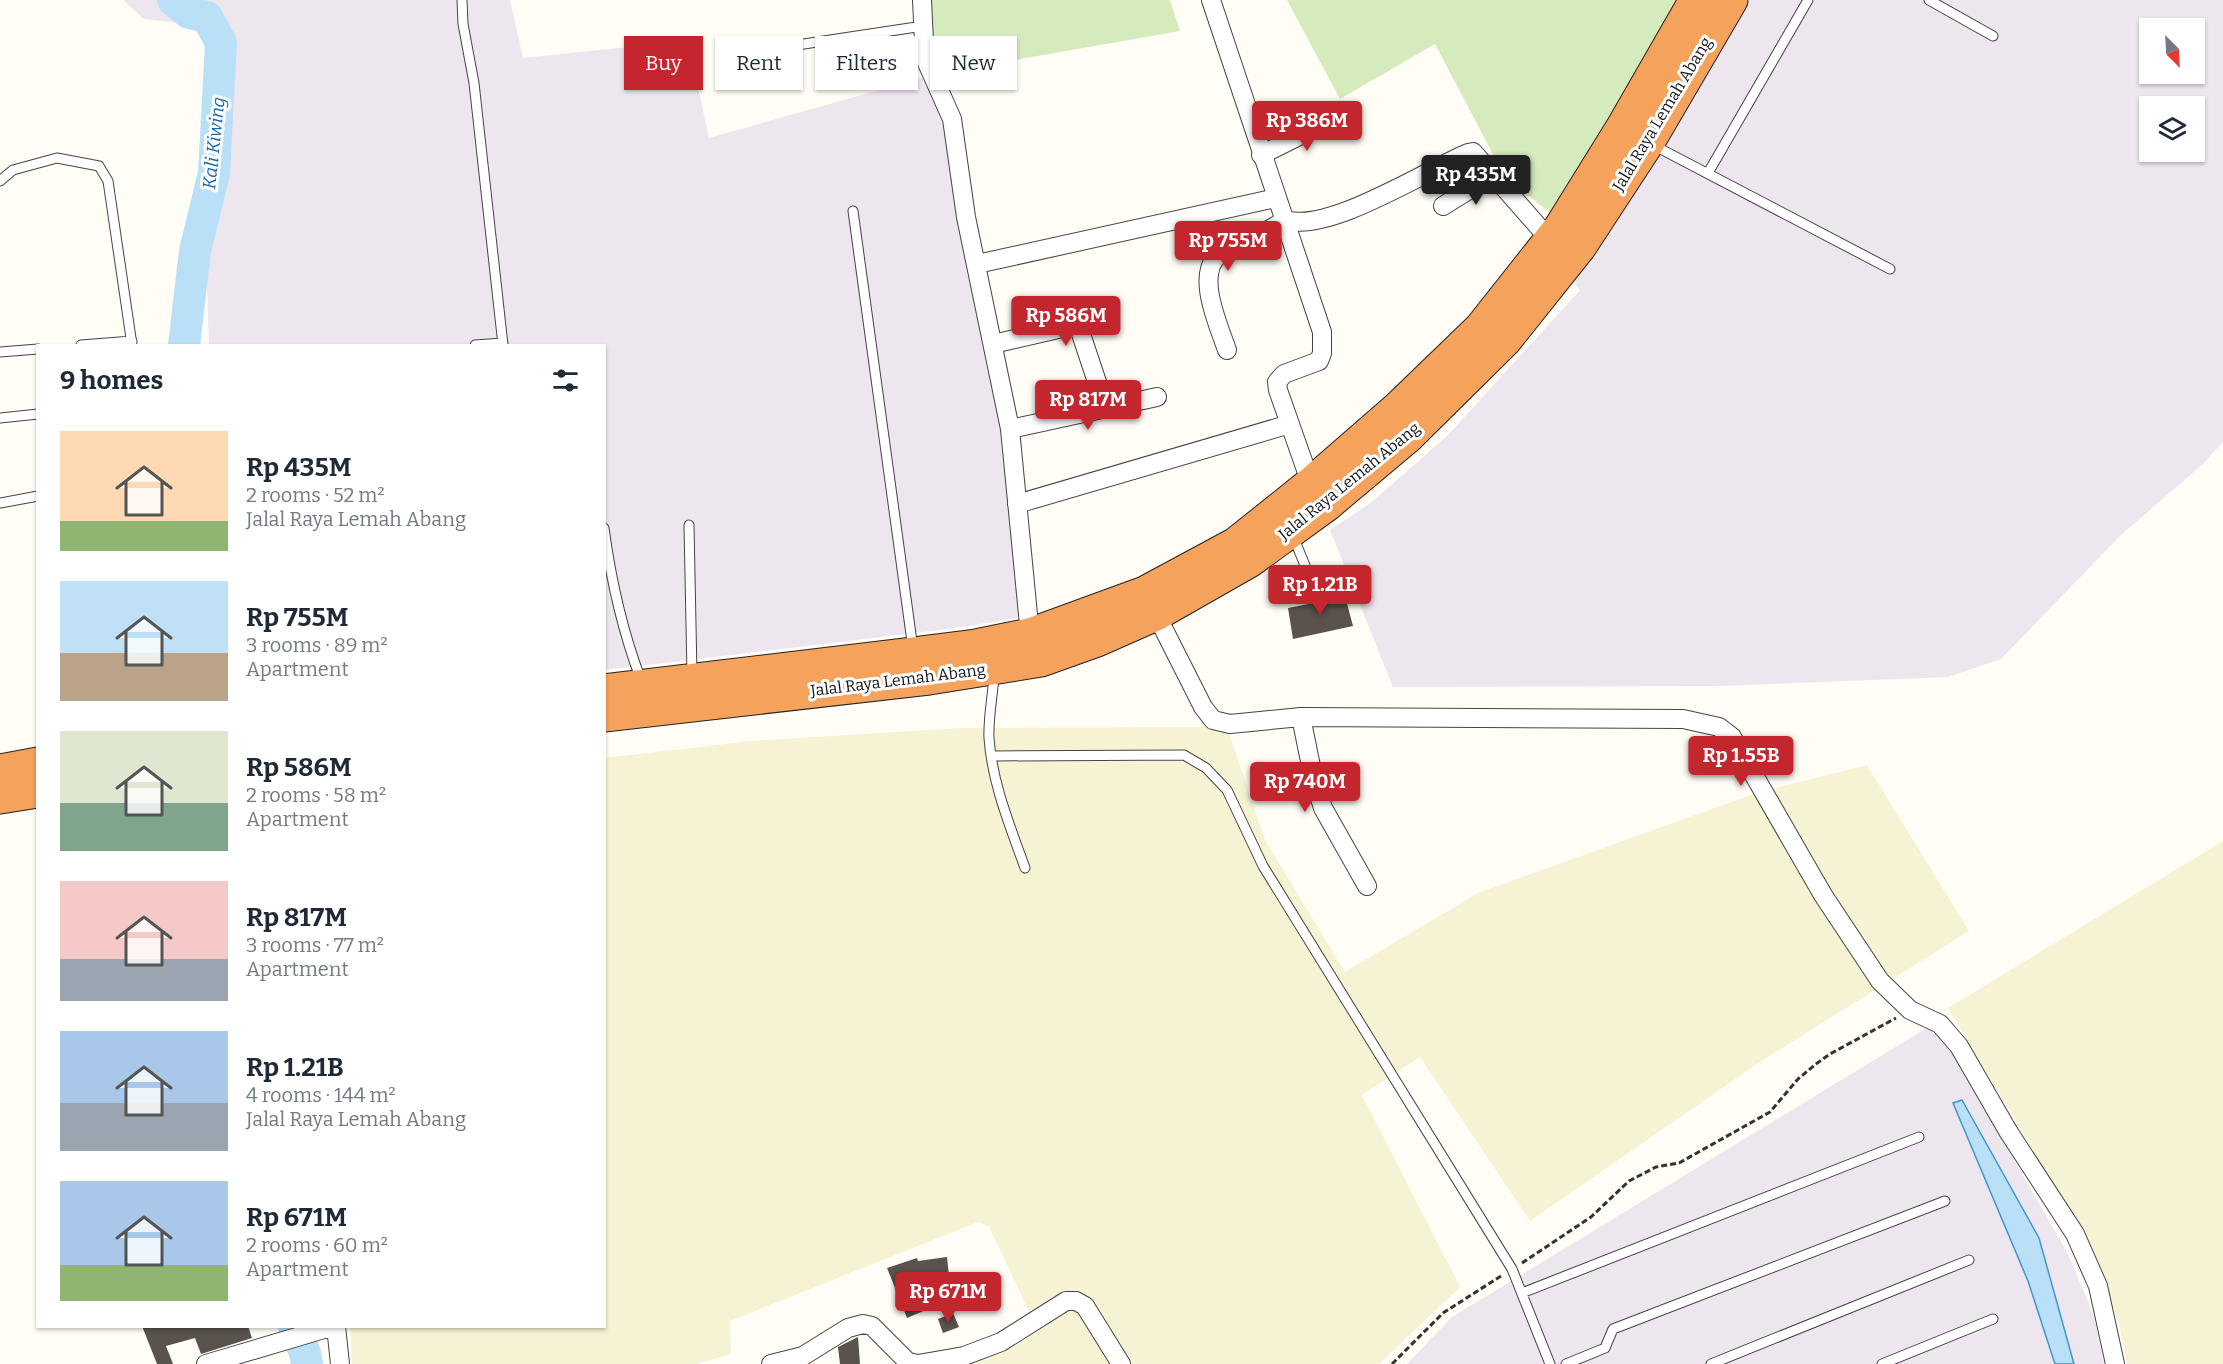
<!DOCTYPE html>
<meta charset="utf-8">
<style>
:root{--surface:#fff;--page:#f6f6f7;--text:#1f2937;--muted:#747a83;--accent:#c4262e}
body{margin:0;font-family:Bitter,serif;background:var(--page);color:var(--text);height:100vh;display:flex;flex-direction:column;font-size:22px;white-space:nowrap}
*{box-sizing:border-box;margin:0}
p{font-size:20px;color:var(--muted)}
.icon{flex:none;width:33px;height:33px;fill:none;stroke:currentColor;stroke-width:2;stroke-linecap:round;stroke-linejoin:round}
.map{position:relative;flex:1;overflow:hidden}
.sheet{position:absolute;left:36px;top:344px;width:570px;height:984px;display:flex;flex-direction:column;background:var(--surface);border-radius:0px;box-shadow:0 2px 4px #0004}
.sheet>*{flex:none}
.guide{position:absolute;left:624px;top:36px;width:570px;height:54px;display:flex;gap:12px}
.needle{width:39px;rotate:156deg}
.tools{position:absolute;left:2139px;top:18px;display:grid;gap:12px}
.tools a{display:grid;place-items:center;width:66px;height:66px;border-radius:0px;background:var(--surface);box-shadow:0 2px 4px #0004;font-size:30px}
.price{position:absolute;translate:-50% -51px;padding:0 14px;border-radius:6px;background:var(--accent);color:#fff;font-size:20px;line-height:39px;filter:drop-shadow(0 2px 3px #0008)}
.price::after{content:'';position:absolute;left:50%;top:36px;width:18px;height:14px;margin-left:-9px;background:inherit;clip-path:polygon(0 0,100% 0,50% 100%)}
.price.selected{background:#222;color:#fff}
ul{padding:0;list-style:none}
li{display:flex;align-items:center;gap:18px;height:150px;padding:0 24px}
li span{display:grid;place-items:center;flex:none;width:168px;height:120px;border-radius:0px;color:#555}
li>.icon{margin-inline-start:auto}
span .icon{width:72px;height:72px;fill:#fffc;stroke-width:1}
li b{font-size:26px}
h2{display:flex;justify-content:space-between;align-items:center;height:72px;padding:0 24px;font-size:26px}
.pill{padding:0 21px;border-radius:0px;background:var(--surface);box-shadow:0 2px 4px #0004;font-size:21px;line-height:54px}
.pill.selected{background:var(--accent);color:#fff}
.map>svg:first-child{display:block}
</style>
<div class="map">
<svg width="2223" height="1364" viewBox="0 0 2223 1364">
<rect width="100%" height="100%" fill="#fffdf5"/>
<path fill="#eee6ef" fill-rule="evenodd" d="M 123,0 L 510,0 L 523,58 L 688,41 L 709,138 L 929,76 L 973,235 L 1031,616 L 948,629 L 605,670 L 604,345 L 209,345 L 203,171 L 206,26 L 144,19 Z
M 1678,0 L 2223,0 L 2223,442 L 2203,464 L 2121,535 L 2001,659 L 1948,677 L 1720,686 L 1393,687 L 1330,530 L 1372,502 L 1449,434 L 1580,290 L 1536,235 L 1572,193 ZM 2150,28 L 2194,28 L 2194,74 L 2150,74 ZM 2150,106 L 2194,106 L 2194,152 L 2150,152 Z
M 1930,1026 L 1943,1036 L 2068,1254 L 2094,1316 L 2104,1364 L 1407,1364 L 1452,1317 Z"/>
<path fill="#f6f3d4" d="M 1227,727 L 1265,840 L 1345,972 L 1478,893 L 1759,792 L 1867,765 L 1969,931 L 1760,1062 L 1530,1221 L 1420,1057 L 1362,1095 L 1460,1287 L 1379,1364 L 943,1364 L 1032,1318 L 989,1226 L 978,1222 L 730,1321 L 731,1354 L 696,1364 L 352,1364 L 350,1326 L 604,1326 L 605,758 L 751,741 L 961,728 Z
M 2223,841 L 2223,1364 L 2127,1364 L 2119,1324 L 2093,1251 L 1948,1008 Z"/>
<path fill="#d5ebbd" d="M 926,0 L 1170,0 L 1180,31 L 946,72 L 928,42 Z
M 1287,0 L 1678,0 L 1553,215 L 1505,177 L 1435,44 L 1340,99 Z"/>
<path fill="#b9e0f7" stroke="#3f96cf" stroke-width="1.5" d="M 1962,1100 L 2039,1238 L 2074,1364 L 2055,1364 L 2028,1281 L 1953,1103 Z"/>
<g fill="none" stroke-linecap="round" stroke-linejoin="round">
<path stroke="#b9e0f7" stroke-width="32" d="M 173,0 L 189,13 L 207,17 L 221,43 L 214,173 L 195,251 L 184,345
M 294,1326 L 305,1353 L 307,1364"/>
</g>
<path fill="#5a524d" d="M 1333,592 L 1335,598 L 1345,596 L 1353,626 L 1293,639 L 1288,608 L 1319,602 L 1318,596 Z
M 947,1257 L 949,1276 L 925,1280 L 935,1306 L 907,1318 L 887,1268 L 917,1258 L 918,1261 Z
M 953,1313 L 959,1327 L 943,1333 L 938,1319 Z
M 142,1326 L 248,1326 L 252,1338 L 201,1354 L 195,1338 L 166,1346 L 173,1364 L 157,1364 Z
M 858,1337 L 860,1364 L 840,1364 L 838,1347 Z"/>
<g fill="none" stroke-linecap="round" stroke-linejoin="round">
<defs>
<path id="lane" d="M 462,0 L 463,24 L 474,83 L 503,345
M 1929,0 L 1993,36
M 764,50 L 923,26
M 1653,145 L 1890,269
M 1708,173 L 1808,0
M 0,181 L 13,170 L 57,158 L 99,166 L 108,181 L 132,345
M 853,211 L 913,649
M 81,345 L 132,341
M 475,345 L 503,343
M 0,352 L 38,349
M 0,418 L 38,414
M 0,503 L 38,496
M 689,525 L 692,675
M 604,528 C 611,580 622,630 641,680
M 1293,536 L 1315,590
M 994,674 C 993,695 988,718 989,738 C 992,783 1010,826 1025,868
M 992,756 L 1184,755 L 1206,768 L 1227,790 L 1263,866 L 1512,1269 L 1550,1364
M 1522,1293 L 1919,1137
M 1566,1364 L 1605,1348 L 1613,1329 L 1945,1201
M 1711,1364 L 1969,1260
M 1882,1364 L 1993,1319"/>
<path id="street" d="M 922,0 L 924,42 L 927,63 L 952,119 L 966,217 L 1010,429 L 1030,635
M 1211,0 L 1322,332 L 1322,353 L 1319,361 L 1284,374 L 1277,382 L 1278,390 L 1311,484
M 1261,155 L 1337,117
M 1443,206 L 1491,176
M 977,264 L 1276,198
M 993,344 L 1071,326 L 1079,328 L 1106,409
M 1227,350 C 1219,326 1194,273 1220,254 C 1229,247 1243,243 1253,238 C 1264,233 1275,226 1286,220 C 1329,233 1425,171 1468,153 L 1473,152 L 1551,241
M 1010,429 L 1157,397
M 1017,504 L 1290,424
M 1156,614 L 1203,707 L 1213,720 L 1230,724 L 1301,717 L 1683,719 L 1719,727 L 1732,737 L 1823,895 L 1880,981 L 1910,1010 L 1940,1024 L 1959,1046 L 2008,1131 L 2075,1234 L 2098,1286 L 2115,1364
M 1301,717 L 1313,776 L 1323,808 L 1367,886
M 336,1326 L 340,1364
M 206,1364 L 334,1326
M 771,1364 L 803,1356 L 848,1328 L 863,1324 L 872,1326 L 908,1362 L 918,1364 L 964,1356 L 1001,1342 L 1066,1301 L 1076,1301 L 1085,1306 L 1121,1364"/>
<path id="highway" d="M 604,691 L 914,654 L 976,646 L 1030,635 L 1145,593 L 1236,544 L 1311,484 L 1396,410 L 1481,328 L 1561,227 L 1623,127 L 1696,0
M 604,715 L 929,678 L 1041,660 L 1097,640 L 1156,614 L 1249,561 L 1326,505 L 1408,436 L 1505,340 L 1580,246 L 1648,142 L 1731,0
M 0,771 L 38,764
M 0,797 L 38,791"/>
</defs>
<use href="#lane" stroke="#444" stroke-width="11"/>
<use href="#street" stroke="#444" stroke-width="20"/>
<use href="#highway" stroke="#222" stroke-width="35"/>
<path stroke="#333" stroke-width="3" stroke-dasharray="6 3" stroke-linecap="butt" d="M 1522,1263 L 1591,1217 L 1629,1181 L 1656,1167 L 1679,1163 L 1770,1112 L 1798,1079 L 1816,1064 L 1830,1054 L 1896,1018
M 1392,1364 L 1443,1313 L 1501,1276"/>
<use href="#lane" stroke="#fff" stroke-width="9"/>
<use href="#street" stroke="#fff" stroke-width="18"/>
<use href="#highway" stroke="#f5a25d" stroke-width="33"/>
</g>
<g text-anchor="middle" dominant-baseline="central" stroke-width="6" stroke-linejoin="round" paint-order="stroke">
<g font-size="16" fill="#111" stroke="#fff">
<text transform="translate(1662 114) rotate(-59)">Jalal Raya Lemah Abang</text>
<text transform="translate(1349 481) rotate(-39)">Jalal Raya Lemah Abang</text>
<text transform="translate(898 680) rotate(-7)">Jalal Raya Lemah Abang</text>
</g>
<g font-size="18" font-style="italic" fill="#1768a6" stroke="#fff">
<text transform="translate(214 143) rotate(-84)">Kali Kiwing</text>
</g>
</g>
</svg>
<div class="tools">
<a><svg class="needle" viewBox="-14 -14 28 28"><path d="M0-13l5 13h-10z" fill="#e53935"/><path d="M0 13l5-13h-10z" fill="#747a83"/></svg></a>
<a><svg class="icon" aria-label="layers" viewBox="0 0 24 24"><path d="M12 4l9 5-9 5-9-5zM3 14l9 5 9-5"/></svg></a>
</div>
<b class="price" style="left:1307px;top:152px">Rp 386M</b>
<b class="price selected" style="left:1476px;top:206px">Rp 435M</b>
<b class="price" style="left:1228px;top:272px">Rp 755M</b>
<b class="price" style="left:1066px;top:347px">Rp 586M</b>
<b class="price" style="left:1088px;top:431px">Rp 817M</b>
<b class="price" style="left:1320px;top:616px">Rp 1.21B</b>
<b class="price" style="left:1741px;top:787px">Rp 1.55B</b>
<b class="price" style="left:1305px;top:813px">Rp 740M</b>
<b class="price" style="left:948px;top:1323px">Rp 671M</b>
<div class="guide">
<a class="pill selected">Buy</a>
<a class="pill">Rent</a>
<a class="pill">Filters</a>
<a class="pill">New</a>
</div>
<section class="sheet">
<h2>9 homes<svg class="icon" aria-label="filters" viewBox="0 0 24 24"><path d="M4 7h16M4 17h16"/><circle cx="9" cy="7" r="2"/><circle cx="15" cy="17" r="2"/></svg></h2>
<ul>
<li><span style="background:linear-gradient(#ffd9b3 75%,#8fb573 0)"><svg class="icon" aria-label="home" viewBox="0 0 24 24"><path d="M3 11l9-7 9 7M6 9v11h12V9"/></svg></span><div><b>Rp 435M</b><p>2 rooms · 52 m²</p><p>Jalal Raya Lemah Abang</p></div></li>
<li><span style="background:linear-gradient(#bfe0f5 60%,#b9a48a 0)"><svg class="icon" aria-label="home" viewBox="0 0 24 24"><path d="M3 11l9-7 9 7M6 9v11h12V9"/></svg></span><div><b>Rp 755M</b><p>3 rooms · 89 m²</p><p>Apartment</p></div></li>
<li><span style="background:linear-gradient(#dfe7d0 60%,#7fa58c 0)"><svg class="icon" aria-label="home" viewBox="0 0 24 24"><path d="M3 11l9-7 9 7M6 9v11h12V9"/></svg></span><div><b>Rp 586M</b><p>2 rooms · 58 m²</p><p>Apartment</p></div></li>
<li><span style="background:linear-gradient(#f6c9c9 65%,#9aa5b1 0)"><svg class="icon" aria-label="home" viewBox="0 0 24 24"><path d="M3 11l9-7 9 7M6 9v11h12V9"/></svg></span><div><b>Rp 817M</b><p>3 rooms · 77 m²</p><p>Apartment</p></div></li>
<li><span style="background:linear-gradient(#a9c7e8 60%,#9aa5b1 0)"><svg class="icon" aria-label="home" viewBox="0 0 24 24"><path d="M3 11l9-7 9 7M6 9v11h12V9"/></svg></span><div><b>Rp 1.21B</b><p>4 rooms · 144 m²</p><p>Jalal Raya Lemah Abang</p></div></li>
<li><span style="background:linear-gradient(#a9c7e8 70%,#8fb573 0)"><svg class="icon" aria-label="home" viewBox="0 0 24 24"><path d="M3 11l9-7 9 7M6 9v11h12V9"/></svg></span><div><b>Rp 671M</b><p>2 rooms · 60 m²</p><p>Apartment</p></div></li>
</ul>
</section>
</div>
